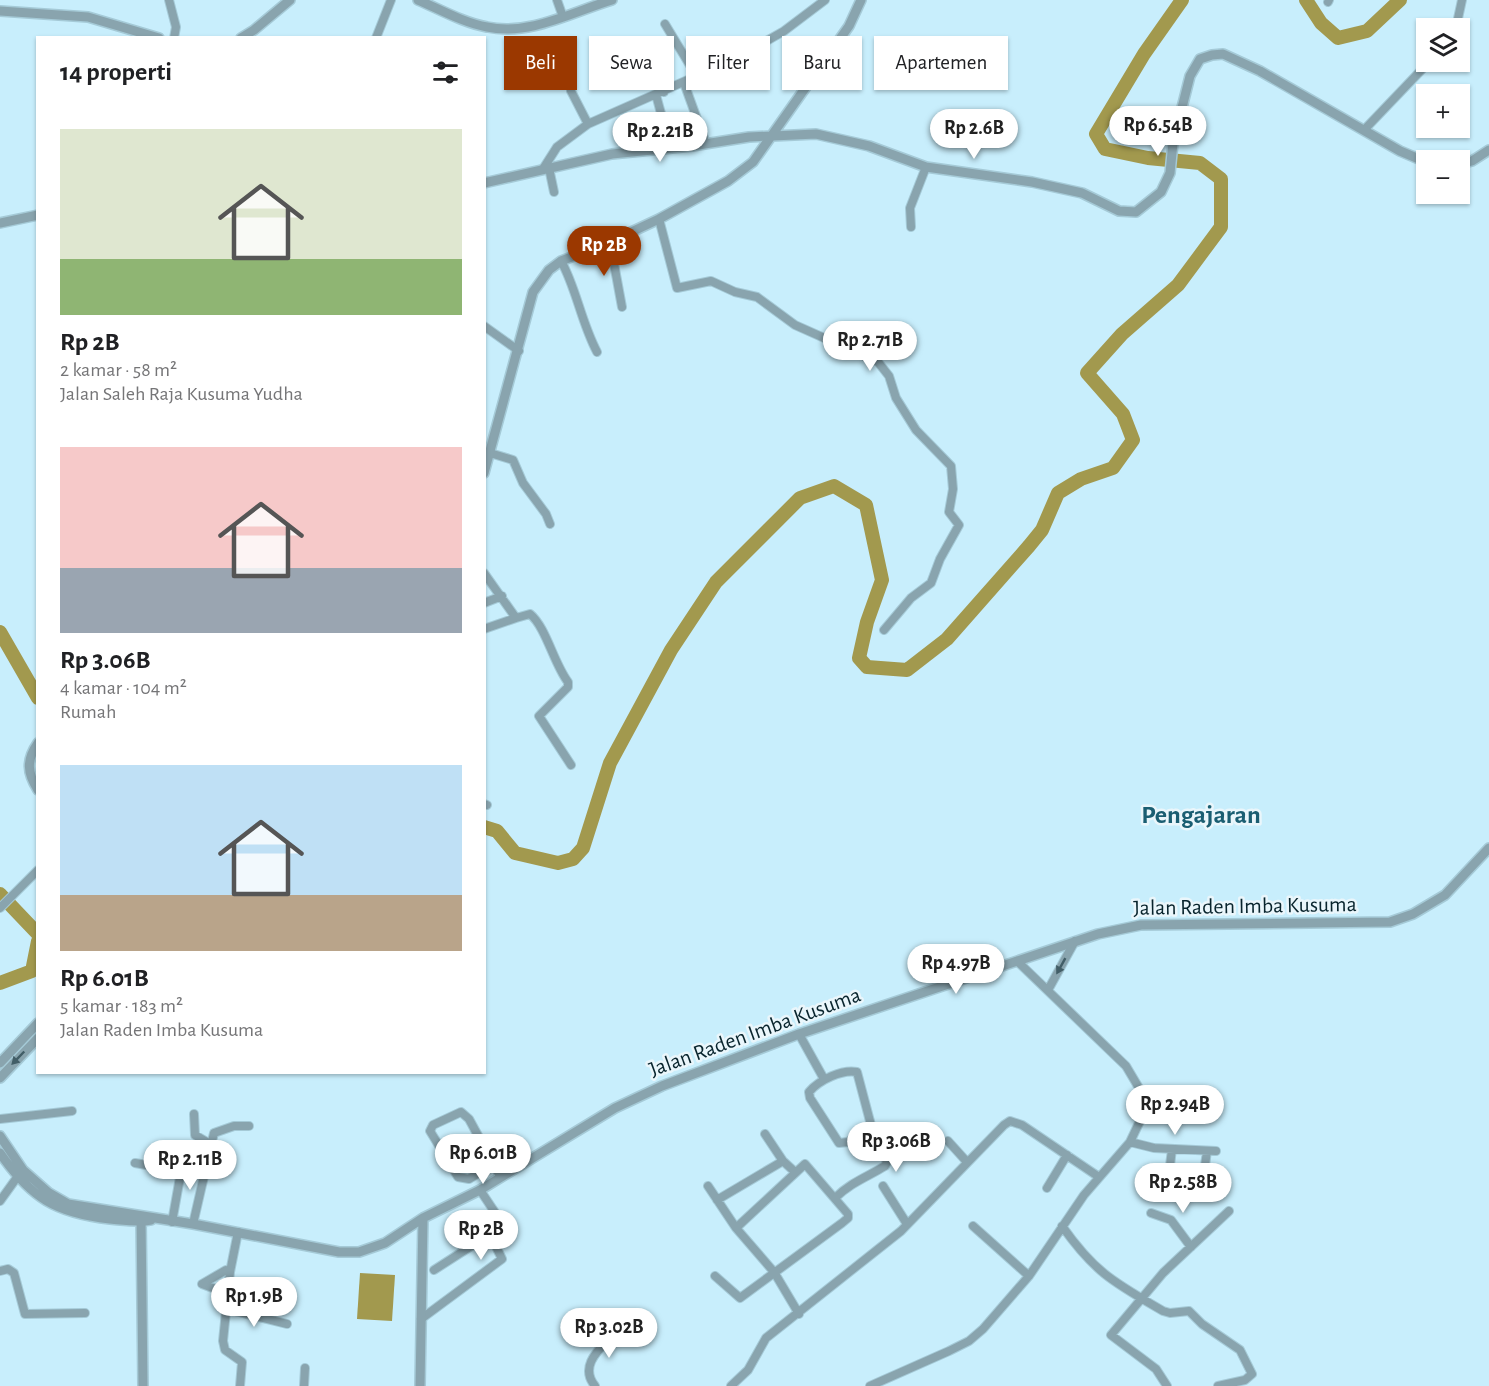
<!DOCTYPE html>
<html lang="id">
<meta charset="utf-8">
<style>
:root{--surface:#fff;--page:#f6f6f6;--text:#202124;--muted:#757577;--accent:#9b3800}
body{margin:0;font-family:"Alegreya Sans",sans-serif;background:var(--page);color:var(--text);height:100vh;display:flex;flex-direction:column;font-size:22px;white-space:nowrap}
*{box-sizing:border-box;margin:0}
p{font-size:20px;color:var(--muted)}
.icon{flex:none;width:33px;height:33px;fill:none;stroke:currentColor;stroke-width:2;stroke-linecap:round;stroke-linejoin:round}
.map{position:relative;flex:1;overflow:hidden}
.drawer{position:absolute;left:36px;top:36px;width:450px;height:1038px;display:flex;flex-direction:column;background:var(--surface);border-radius:0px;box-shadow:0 2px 4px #0004}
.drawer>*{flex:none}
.banner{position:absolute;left:504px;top:36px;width:570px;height:54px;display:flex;gap:12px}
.buttons{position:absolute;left:1416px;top:18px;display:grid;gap:12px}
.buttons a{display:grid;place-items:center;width:54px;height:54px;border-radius:0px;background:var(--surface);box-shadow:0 2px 4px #0004;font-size:30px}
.price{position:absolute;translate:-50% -51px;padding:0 14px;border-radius:21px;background:#fff;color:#222;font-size:20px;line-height:39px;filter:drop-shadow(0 2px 3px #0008)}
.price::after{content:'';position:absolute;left:50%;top:36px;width:18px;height:14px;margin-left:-9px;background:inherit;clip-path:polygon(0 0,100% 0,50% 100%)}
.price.active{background:var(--accent);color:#fff}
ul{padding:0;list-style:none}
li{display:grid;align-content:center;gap:12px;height:318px;padding:0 24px}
li span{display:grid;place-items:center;height:186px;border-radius:0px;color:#555}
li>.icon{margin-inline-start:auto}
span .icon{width:108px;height:108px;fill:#fffc;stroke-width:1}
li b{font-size:26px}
h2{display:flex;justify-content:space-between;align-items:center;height:72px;padding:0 24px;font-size:26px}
.chip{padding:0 21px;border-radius:0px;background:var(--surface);box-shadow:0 2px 4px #0004;font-size:21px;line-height:54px}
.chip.active{background:var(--accent);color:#fff}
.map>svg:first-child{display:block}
</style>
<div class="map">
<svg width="1489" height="1386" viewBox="0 0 1489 1386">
<rect width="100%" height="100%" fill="#c8eefc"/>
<path fill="#a2994e" d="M 360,1273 L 395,1275 L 392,1321 L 357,1319 Z"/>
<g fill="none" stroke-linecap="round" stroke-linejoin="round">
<path stroke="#a2994e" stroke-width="14" d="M 1306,0 L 1321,23 L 1338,38 L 1367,31 L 1400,0
M 0,632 L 38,698
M 484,827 L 497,831 L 515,853 L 558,863 L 573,859 L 583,848 L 610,763 L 671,650 L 716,582 L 800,498 L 834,486 L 866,505 L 882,580 L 867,622 L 859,658 L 867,667 L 907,670 L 947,639 L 1029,546 L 1042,530 L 1058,493 L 1081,479 L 1113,468 L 1133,440 L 1123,414 L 1087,373 L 1122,334 L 1178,285 L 1221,227 L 1221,179 L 1200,163 L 1148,158 L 1105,149 L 1096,134 L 1144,54 L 1182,0
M 0,894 L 38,934
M 0,983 L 32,971 L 38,941"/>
<defs>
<path id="minor" d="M 169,0 L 176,27 L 174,38
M 557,0 L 563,17
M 1328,2 L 1329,0
M 665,24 L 697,77
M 1453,28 L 1457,23 L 1462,0
M 376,38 L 391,0
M 643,51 L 664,92
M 684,83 L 704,138
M 571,91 L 588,124
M 656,95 L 665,128
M 1364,130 L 1429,62
M 549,168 L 554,192
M 543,169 L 557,147 L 588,124 L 735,59 L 784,31 L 825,0
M 659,219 L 677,288 L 711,281 L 735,292 L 757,297 L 795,325 L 878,362 L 889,376 L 896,398 L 916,430 L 951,466 L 953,489 L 949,512 L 959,525 L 940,559 L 931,583 L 911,598 L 884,630
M 911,227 L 910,208 L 926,167
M 610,242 L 622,307
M 561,261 C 576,287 581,322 597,352
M 484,326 L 519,351
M 490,453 L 513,460 L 523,483 L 546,514 L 550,524
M 484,573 L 516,618 L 530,614 C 546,627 554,664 568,682 L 568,687 L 539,716 L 571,765
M 484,603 L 502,596
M 484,629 L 516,618
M 484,804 L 487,805
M 0,908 L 38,870
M 1048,990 L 1075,941
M 799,1034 L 824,1079
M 194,1114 L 195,1135 L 210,1144
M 0,1119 L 72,1111
M 765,1134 L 783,1161
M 948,1141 L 967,1162
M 1130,1142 L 1154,1148 L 1216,1151
M 1172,1149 L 1168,1182 L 1202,1187 L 1207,1151
M 135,1163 L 180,1171
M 493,1164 L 469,1179 L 458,1177 L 430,1131 L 433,1125 L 461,1112 L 469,1119 L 500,1176
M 708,1186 L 736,1228
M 883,1186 L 907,1224
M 1047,1188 L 1067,1155
M 835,1198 C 850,1183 867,1177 885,1166 L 887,1162 L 871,1125 L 857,1072 C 842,1069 819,1080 809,1092 L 810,1098 L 839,1143 L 848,1142 L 871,1125
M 717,1200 L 783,1161 L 795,1172
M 0,1201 L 18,1176
M 1151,1213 L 1171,1220 L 1191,1247
M 172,1222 L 184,1155
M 193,1224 L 214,1133 L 234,1126 L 249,1126
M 973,1226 L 1029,1276
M 1062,1226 C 1095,1273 1115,1283 1163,1311 L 1170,1313 L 1189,1311 L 1202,1324 L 1240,1350 L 1252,1374 L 1245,1380 L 1218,1386
M 434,1270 L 490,1234
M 0,1271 L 8,1269 L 14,1273 L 25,1314 L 85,1313
M 230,1272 L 238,1232
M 715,1276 L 740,1298 L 842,1223 L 848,1218 L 848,1214 L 805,1164 L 736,1228 L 774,1272 L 799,1314
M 226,1293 L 202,1284 L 226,1270 L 230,1272 L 223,1341 L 225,1350 L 242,1362 L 240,1386
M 227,1309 L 287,1324
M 421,1319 L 502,1259 L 490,1234 L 498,1217 L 480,1190
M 304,1386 L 305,1368
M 595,1386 C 578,1365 601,1348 615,1332
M 731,1386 L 748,1370 L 766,1338 L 901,1231 L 1004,1125 L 1010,1121 L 1022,1125 L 1099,1177
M 870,1386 L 949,1351 L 969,1341 L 983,1329 L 1029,1276 L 1084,1195 L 1130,1142 L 1140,1121 L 1142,1093 L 1126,1066 L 1017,961
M 1167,1386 L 1156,1369 L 1111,1335 L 1163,1273 L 1229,1211"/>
<path id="tertiary" d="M 418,0 C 439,9 464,23 487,27 C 530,36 572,12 612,0
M 0,11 L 88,17 L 159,38
M 241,38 L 254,30 L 290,0
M 1460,164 L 1472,161 L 1489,150
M 484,183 L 612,154 L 692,146 L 749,137 L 816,134 L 869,146 L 926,167 L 1032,182 L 1082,193 L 1119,211 L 1136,212 L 1161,192 L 1170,173 L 1173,143 L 1190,76 L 1200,59 L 1212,55 L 1223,54 L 1260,71 L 1400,151 L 1426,162
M 0,223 L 38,215
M 484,473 L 533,292 L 549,270 L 561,261 L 610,242 L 659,219 L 728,181 L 753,162 L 849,26 L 861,0
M 38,743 C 26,760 27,773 38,790
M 0,1063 L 38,1023
M 0,1078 L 38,1038
M 0,1136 L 23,1170 L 49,1193 L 68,1204 L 193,1224 L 339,1252 L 359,1252 L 385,1243 L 423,1218 L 480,1190 L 615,1108 L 662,1086 L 799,1034 L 1098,934 L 1141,925 L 1390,922 L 1413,914 L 1445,895 L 1489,848
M 0,1153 C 31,1198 56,1213 110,1219 C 124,1220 137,1223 151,1220
M 141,1218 L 143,1386
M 420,1386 L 423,1218"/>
</defs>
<use href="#minor" stroke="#a5cad7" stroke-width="10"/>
<use href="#tertiary" stroke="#a5cad7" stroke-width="12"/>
<use href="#minor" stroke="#89a4ae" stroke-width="8"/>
<use href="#tertiary" stroke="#89a4ae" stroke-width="9"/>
</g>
<defs><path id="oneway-solid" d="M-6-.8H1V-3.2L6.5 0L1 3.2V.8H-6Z" transform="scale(1.5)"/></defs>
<g fill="#425e67">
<use href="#oneway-solid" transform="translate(1061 966) rotate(119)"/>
<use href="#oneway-solid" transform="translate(18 1058) rotate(134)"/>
</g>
<g text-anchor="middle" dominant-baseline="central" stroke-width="5" stroke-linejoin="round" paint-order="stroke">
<g font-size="22" fill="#08242d" stroke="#eaf6fb">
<text transform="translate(1245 906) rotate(-1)">Jalan Raden Imba Kusuma</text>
<text transform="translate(755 1032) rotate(-20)">Jalan Raden Imba Kusuma</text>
</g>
<g font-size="26" font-weight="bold" fill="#1a5e72" stroke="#eaf6fb">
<text x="1201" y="815">Pengajaran</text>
</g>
</g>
</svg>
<div class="buttons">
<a><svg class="icon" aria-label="layers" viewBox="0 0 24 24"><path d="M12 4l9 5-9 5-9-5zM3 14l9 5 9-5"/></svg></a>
<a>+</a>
<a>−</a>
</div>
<b class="price" style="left:1158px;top:157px">Rp 6.54B</b>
<b class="price" style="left:974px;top:160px">Rp 2.6B</b>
<b class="price" style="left:660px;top:163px">Rp 2.21B</b>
<b class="price active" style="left:604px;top:277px">Rp 2B</b>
<b class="price" style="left:870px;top:372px">Rp 2.71B</b>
<b class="price" style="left:956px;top:995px">Rp 4.97B</b>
<b class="price" style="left:1175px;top:1136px">Rp 2.94B</b>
<b class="price" style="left:896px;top:1173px">Rp 3.06B</b>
<b class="price" style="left:483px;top:1185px">Rp 6.01B</b>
<b class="price" style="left:190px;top:1191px">Rp 2.11B</b>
<b class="price" style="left:1183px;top:1214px">Rp 2.58B</b>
<b class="price" style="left:481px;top:1261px">Rp 2B</b>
<b class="price" style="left:254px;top:1328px">Rp 1.9B</b>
<b class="price" style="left:609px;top:1359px">Rp 3.02B</b>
<div class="banner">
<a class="chip active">Beli</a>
<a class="chip">Sewa</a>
<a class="chip">Filter</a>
<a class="chip">Baru</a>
<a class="chip">Apartemen</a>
</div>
<section class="drawer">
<h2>14 properti<svg class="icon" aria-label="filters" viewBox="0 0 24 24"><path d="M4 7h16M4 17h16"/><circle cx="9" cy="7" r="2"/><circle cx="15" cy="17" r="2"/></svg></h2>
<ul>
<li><span style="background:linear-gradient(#dfe7d0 70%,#8fb573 0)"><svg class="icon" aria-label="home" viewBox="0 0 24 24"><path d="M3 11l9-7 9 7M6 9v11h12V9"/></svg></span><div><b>Rp 2B</b><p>2 kamar · 58 m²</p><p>Jalan Saleh Raja Kusuma Yudha</p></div></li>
<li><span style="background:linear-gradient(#f6c9c9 65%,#9aa5b1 0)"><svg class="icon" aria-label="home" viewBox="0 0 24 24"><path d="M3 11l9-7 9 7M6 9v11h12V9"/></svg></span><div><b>Rp 3.06B</b><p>4 kamar · 104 m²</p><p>Rumah</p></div></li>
<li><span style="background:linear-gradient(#bfe0f5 70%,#b9a48a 0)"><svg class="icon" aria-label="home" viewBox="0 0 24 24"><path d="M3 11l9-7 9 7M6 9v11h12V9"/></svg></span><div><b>Rp 6.01B</b><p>5 kamar · 183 m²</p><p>Jalan Raden Imba Kusuma</p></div></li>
</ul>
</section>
</div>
